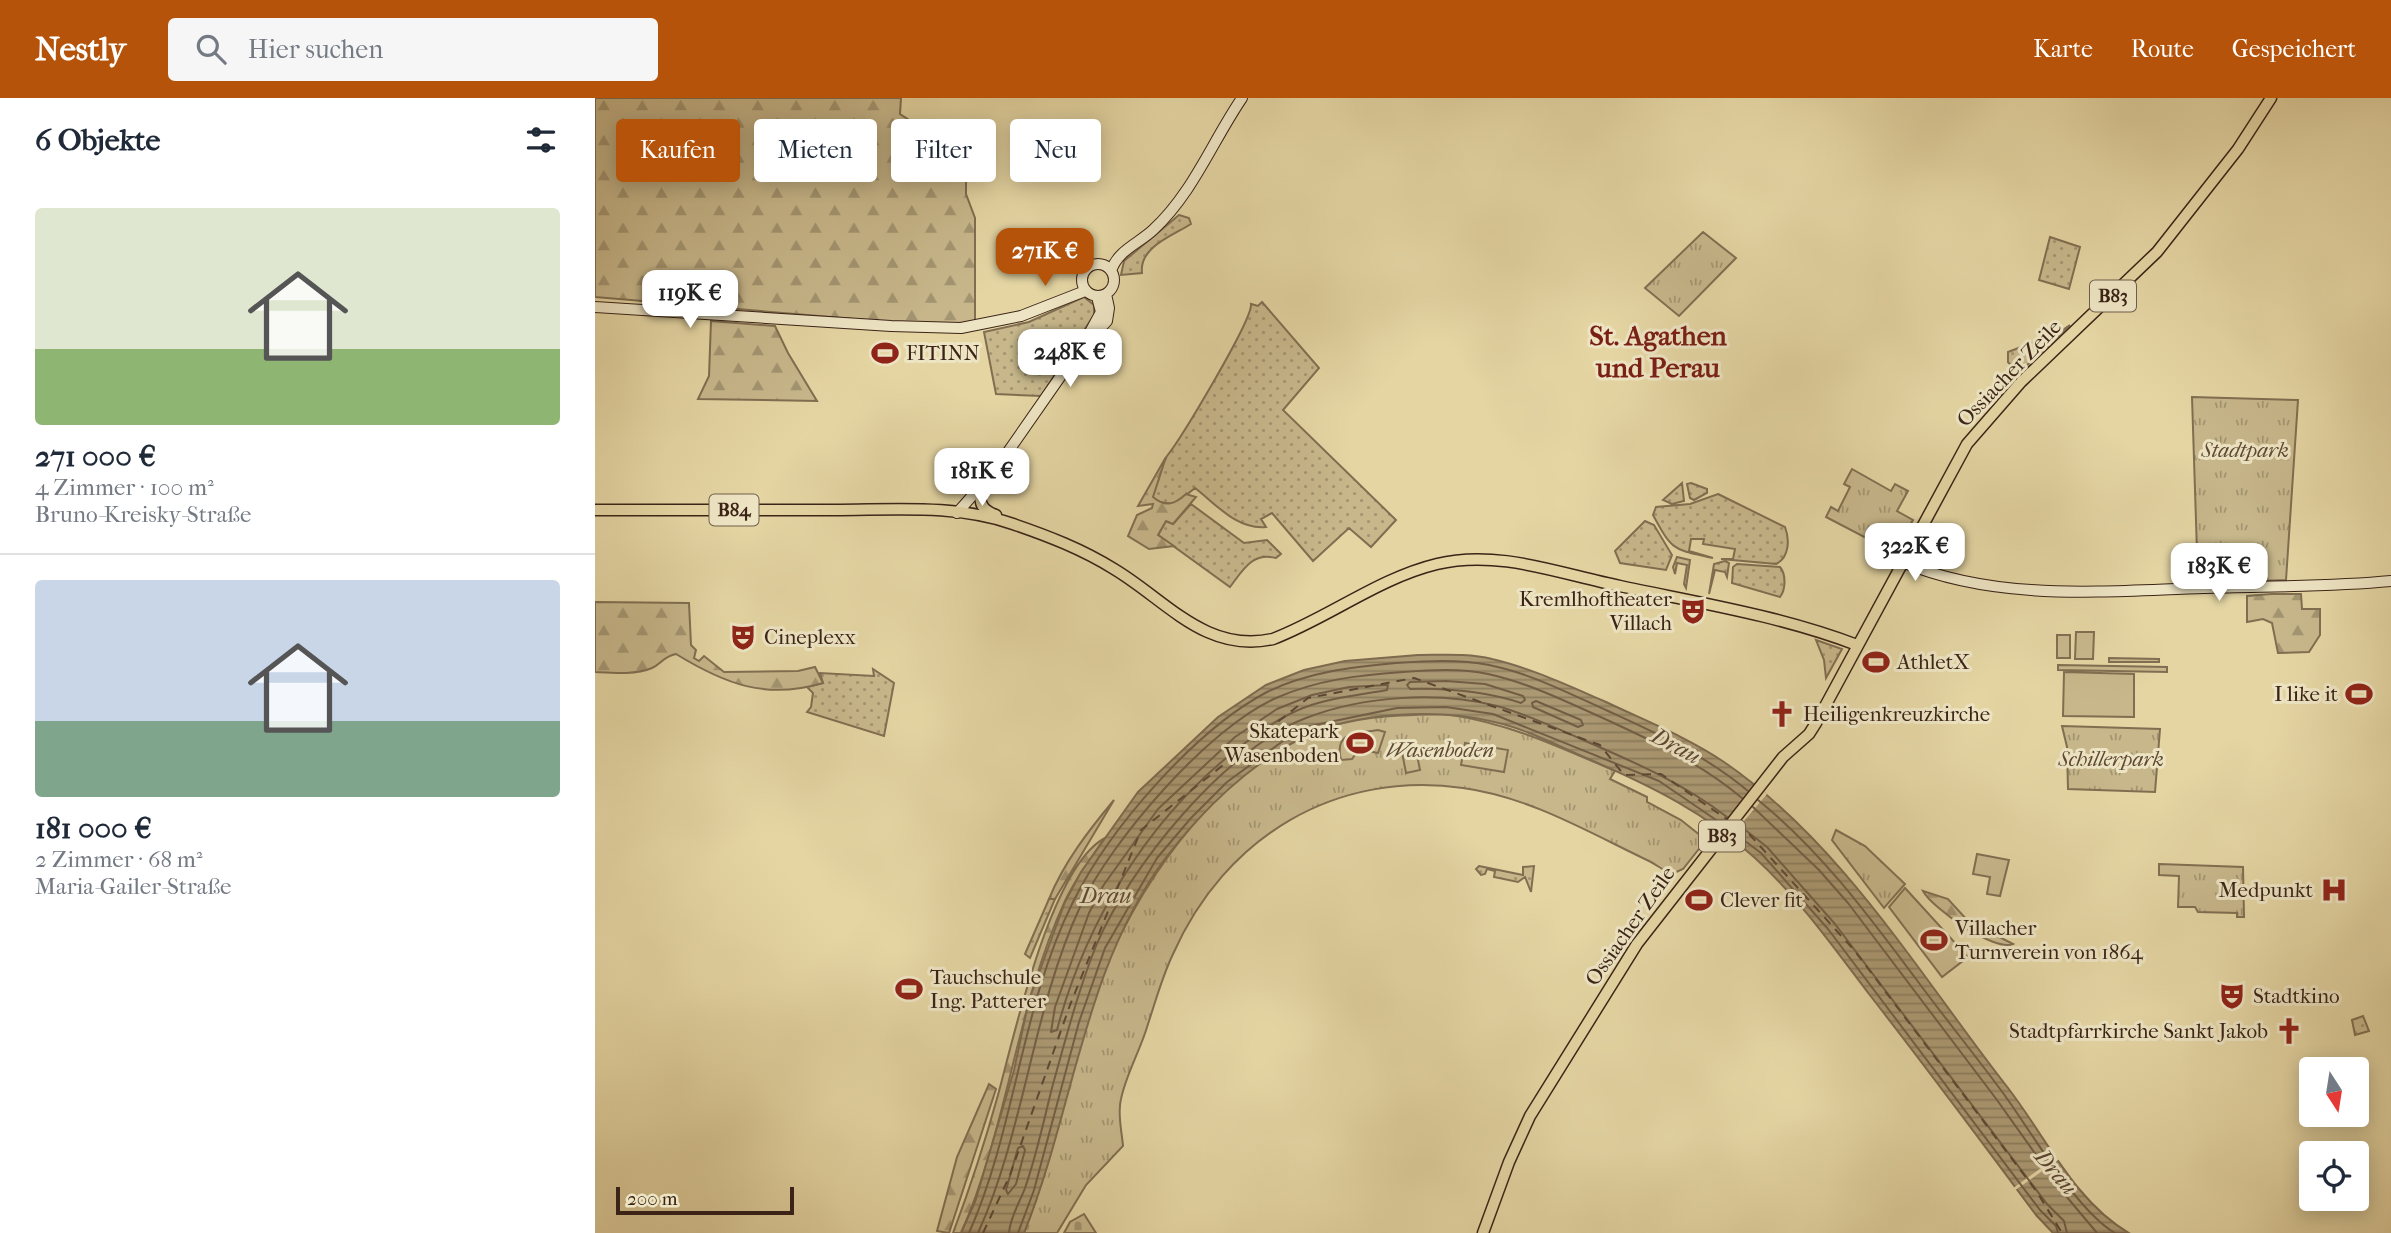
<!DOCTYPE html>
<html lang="de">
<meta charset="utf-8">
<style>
:root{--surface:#fff;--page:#f6f6f7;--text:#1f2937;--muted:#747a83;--line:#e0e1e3;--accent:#b45309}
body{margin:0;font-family:"IM FELL French Canon",serif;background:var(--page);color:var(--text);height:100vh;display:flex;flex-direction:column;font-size:26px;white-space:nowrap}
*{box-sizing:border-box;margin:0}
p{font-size:23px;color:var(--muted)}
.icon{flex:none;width:38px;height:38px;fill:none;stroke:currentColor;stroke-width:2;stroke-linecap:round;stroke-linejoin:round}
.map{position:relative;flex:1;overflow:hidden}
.drawer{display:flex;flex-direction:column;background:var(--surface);width:595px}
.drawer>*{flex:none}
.guide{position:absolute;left:21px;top:21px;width:665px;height:63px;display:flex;gap:14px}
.needle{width:46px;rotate:168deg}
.buttons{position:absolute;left:1704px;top:959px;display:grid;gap:14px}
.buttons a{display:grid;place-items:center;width:70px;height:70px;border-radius:7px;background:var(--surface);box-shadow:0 4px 18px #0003;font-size:35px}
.scale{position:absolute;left:21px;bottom:18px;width:178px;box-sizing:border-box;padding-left:7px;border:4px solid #3b2417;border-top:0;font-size:19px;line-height:24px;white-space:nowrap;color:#3b2417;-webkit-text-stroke:5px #ede4c3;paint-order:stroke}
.price{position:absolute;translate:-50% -60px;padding:0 16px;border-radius:14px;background:#fff;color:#222;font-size:23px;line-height:46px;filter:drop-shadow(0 2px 4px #0008)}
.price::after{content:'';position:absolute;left:50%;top:42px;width:21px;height:16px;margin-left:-10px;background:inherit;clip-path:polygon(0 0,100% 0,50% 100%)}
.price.current{background:var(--accent);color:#fff}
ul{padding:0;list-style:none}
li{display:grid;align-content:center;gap:14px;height:371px;padding:0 35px}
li+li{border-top:2px solid var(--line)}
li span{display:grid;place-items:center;height:217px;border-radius:7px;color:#555}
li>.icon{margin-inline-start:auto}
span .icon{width:126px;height:126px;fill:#fffc;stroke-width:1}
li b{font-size:30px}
h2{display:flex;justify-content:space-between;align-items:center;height:84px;padding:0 35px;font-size:30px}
.tag{padding:0 24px;border-radius:7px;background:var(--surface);box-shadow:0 4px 18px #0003;font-size:24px;line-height:63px}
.tag.current{background:var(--accent);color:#fff}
header{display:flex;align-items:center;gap:42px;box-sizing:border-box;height:98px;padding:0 35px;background:var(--accent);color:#fff}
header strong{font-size:33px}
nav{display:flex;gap:38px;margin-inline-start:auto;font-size:24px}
.search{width:490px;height:63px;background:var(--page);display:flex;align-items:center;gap:18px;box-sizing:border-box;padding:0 24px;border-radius:7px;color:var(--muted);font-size:26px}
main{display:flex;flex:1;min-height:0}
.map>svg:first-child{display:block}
</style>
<header>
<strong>Nestly</strong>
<div class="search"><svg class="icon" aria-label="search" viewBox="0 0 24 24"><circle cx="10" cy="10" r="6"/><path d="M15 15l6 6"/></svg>Hier suchen</div>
<nav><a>Karte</a><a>Route</a><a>Gespeichert</a></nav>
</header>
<main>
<section class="drawer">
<h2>6 Objekte<svg class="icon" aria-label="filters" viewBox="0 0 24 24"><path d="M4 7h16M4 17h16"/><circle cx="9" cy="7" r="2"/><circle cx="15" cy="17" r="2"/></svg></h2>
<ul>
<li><span style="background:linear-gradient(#dfe7d0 65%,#8fb573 0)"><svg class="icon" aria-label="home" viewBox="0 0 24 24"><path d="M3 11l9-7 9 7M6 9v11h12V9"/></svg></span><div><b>271 000 €</b><p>4 Zimmer · 100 m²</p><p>Bruno-Kreisky-Straße</p></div></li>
<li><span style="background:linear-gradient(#c9d6e8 65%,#7fa58c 0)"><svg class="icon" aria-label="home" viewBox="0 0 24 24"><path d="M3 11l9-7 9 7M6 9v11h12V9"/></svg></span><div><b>181 000 €</b><p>2 Zimmer · 68 m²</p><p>Maria-Gailer-Straße</p></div></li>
</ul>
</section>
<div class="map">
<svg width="1796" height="1135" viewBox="0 0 1796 1135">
<defs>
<pattern id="grass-dots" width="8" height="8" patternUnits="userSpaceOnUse" patternTransform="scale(1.75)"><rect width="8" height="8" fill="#c7b78b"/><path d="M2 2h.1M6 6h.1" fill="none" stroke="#a39571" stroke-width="1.8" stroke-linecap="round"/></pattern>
<pattern id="forest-firs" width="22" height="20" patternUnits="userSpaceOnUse" patternTransform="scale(1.75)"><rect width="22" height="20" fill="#c7b78b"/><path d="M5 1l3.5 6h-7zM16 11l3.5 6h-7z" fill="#a39571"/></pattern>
<pattern id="cemetery-stones" width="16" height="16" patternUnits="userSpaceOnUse" patternTransform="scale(1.75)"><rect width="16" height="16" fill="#c7b78b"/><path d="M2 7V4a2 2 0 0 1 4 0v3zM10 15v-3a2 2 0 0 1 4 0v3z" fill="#a39571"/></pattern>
<pattern id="park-tufts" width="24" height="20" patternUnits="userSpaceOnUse" patternTransform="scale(1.75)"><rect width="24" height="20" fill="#c7b78b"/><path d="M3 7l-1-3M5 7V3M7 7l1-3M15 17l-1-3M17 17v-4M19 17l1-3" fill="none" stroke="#a39571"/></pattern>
<pattern id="water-rules" width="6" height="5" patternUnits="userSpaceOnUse" patternTransform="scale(1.75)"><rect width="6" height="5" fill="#ab9973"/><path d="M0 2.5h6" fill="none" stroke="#8c7d5d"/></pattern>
</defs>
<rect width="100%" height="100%" fill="#e4d5a3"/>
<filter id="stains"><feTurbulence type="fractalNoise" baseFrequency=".00286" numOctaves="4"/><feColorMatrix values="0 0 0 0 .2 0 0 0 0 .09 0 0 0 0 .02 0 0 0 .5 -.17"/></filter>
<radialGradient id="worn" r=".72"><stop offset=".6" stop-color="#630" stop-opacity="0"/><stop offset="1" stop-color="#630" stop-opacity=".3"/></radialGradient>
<path fill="url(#grass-dots)" stroke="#816e51" stroke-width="2" d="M 584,117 L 594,120 L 596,126 C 577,138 544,149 547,175 L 526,177 L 529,163 Z
M 1455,139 L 1485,149 L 1474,191 L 1444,182 Z
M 489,199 L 499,207 L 499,217 L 446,298 L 401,296 L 389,234 L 434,224 Z
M 667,204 L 724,270 L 688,312 L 801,422 L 776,449 L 754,430 L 718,463 L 677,415 L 666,421 L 671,429 C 642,432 622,407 600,390 L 580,406 L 564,404 L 557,399 C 562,387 565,368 572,358 C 587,339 658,221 656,206 L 663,208 Z
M 1475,227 L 1427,272 L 1422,274 L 1413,264 L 1413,254 L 1447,241 L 1450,244 Z
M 1087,385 L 1089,403 L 1077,406 L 1068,402 Z
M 1096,385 L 1112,391 L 1112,395 L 1099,402 L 1095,400 L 1092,386 Z
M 1123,396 L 1190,429 C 1195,442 1194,460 1181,466 L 1126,461 L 1138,461 L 1140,451 L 1108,446 L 1109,441 L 1096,441 L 1094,453 L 1118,460 C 1078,451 1078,454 1058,417 L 1061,409 L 1095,406 Z
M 596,406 L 649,445 L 672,442 L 686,456 L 681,460 C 657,454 648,472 635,489 L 563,437 L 571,423 L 578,426 Z
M 1050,423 L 1059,427 L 1077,457 L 1071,472 L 1025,465 L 1020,453 Z
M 1082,459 L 1095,462 L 1091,490 L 1089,486 L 1092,467 L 1082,465 L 1080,476 L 1078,469 Z
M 1130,463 L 1134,465 L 1132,479 L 1130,474 L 1120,472 L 1114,496 L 1119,466 Z
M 1142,466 L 1185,469 C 1191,476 1191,491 1185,499 L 1137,485 L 1138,469 Z
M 1221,542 L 1247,551 L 1231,580 L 1229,562 Z
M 278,571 L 299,585 L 289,638 L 212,614 L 216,609 L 218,595 L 212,589 L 228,585 L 225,575 L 279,578 Z
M 884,768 L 928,777 L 928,769 L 939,768 L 936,794 L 930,779 L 923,784 L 899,779 L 900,773 L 892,771 L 890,776 L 886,777 L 881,771 Z
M 454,801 L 460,801 L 435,860 L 430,856 Z
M 1768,918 L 1774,933 L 1760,937 L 1757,922 Z"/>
<path fill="url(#forest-firs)" stroke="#816e51" stroke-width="2" d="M 0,0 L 306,0 L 305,16 L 322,27 L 351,34 L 371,63 L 371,96 L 380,120 L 380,225 L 307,225 L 0,199 Z
M 116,223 L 180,228 L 193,255 L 222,303 L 103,301 L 114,278 Z
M 571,359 L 558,399 C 571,410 580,406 591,396 L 601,399 L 578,426 L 571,423 L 563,437 L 579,448 L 554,451 L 533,438 L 542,417 L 557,410 L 558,406 L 543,408 Z
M 1676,496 L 1706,496 L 1707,511 L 1725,511 L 1725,537 L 1714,554 L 1683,555 L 1677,525 L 1668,521 L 1652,524 L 1652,498 Z
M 0,504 L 94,505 L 96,547 L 101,552 L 99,560 L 104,563 L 109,558 L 129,574 L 203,573 L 220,569 L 228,585 C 171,602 130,586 81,556 C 69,558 66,566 57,570 C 40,577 18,575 0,574 Z
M 519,702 L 460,801 L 454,801 C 469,764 494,732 519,702 Z
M 510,740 C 496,760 481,780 470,803 C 421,909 413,1029 366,1135 L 358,1135 C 375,1090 390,1044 403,997 C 419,938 456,768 510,740 Z
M 1328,793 L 1353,801 L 1373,823 L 1418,846 C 1399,854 1337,810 1328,793 Z
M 394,986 L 401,991 L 354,1135 L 342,1133 L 362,1059 Z"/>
<path fill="url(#cemetery-stones)" stroke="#816e51" stroke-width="2" d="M 489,1116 L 501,1135 L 469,1135 L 475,1124 Z"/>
<path fill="url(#park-tufts)" stroke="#816e51" stroke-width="2" d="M 1108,134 L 1141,160 L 1084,218 L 1050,190 Z
M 1597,299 L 1703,302 L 1691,482 L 1603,485 Z
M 1257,371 L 1296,393 L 1300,386 L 1313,393 L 1302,413 L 1318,422 L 1298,454 L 1231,419 L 1236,409 L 1243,413 L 1255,389 L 1249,386 Z
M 851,616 C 916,626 960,647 1020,673 L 1015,681 L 1052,699 L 1052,704 L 1086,722 L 1111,742 L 1088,771 L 1077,776 C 1069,773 1062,767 1054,763 C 995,735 935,699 868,690 C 740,672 630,739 578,856 C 567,879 561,902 553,926 C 546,951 531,976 526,1001 C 522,1015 527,1034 528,1048 L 491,1087 L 462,1135 L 429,1135 C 456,1067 469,996 490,926 C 525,813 603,687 715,636 C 756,617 807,617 851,616 Z
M 1467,628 L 1565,631 L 1560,694 L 1473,691 L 1472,649 Z
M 1241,732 L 1270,748 L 1310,786 L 1289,810 L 1237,742 Z
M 1564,766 L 1648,769 L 1649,819 L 1642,819 L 1642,815 L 1603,814 L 1600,809 L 1583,809 L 1584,778 L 1564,777 Z"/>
<path fill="#c7b78b" stroke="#816e51" stroke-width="2" d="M 1481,534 L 1499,534 L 1498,561 L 1480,561 Z
M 1462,537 L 1475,537 L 1475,560 L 1462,560 Z
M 1514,560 L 1564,561 L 1564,564 L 1514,564 Z
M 1463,567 L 1572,569 L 1572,574 L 1463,572 Z
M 1469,574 L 1539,576 L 1539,619 L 1468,618 Z
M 783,632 L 790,634 L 783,655 L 764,651 L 757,661 L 746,662 C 739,633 760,636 783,632 Z
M 870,645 L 913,652 L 909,674 L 866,667 Z
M 820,647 L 825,672 L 811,675 L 806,649 Z
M 1382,756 L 1414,762 L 1405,798 L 1392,796 L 1395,779 L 1378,776 Z
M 1310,790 L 1373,859 L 1347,879 L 1294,809 Z"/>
<path fill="url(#water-rules)" stroke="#7e6a4e" stroke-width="2" d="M 823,557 C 847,557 874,555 897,561 C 936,570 974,588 1011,604 C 1051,623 1092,639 1129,664 C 1248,746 1326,879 1413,990 C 1451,1039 1480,1104 1534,1135 L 1458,1135 L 1441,1117 C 1386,1043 1331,969 1274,896 C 1239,850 1203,799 1160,760 C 1111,715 1056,688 996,662 C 963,648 930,630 895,623 C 843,611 762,614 713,637 C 657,663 606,713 569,762 C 488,873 479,1011 429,1135 L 366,1135 L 380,1104 L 419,972 L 434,902 L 470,804 L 486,774 L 543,694 L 623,619 L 671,587 L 709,572 L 750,563 Z"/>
<path fill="#e4d5a3" d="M 1162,687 L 1172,696 L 1132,743 L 1121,734 Z
M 1464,1057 L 1466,1060 L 1419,1093 L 1417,1091 Z"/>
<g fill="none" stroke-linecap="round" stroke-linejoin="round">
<path stroke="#735e45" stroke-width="2" d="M 851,583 L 890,586 L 928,598 L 930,602 L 926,605 C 889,593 854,590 815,591 L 812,587 L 815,584 Z
M 793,587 L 792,592 C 764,597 734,600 708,610 C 682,620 657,639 636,656 C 550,726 490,826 462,932 L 456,934 L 460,909 L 494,815 L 508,788 L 563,711 L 640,639 L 682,611 L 717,597 L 754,589 Z
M 941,603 L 986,622 L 988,627 L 983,629 L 938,609 L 937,605 Z
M 1163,702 C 1226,753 1273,817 1321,881 C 1349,919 1380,957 1408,995 C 1436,1033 1481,1112 1520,1135
M 1158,709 L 1224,772 L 1253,805 L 1402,1002 L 1466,1092 L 1502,1135
M 1144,727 L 1172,749 L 1240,826 L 1452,1106 L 1469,1123 L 1472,1135
M 1138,734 L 1166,755 L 1233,831 L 1445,1112 L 1461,1128 L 1463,1135
M 428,1048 L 430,1052 L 421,1086 L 413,1096 L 411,1092 L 423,1050 Z
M 374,1135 C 421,1029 426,908 478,804 C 514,731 600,632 672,594 C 713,574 757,569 801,565 C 831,563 864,561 894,567 C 935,575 975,596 1013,613 C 1063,636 1110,657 1153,693
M 383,1135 C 430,1031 437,913 485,809 C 516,743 613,630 681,600 C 722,582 763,577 808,574 C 835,572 866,570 893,576 C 934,585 972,604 1010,621 C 1060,644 1105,665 1147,700
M 414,1135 C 415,1119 425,1104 430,1090 C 442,1056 449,1021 458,986 C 471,940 483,893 501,848 C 534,769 630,651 711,620 C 768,598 843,593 902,608 C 931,616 959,629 986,641 C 1039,664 1086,684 1132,719
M 423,1135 L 439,1092 L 484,924 L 510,850 L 562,760 L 596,720 L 632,684 L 688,643 L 715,628 L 802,610 L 851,609 L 898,616 L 1064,683 L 1127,726"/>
<path stroke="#5d4733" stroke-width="2" stroke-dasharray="9 7" stroke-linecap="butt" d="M 1141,727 L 1155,737 L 1259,852 L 1442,1094 L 1467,1135
M 388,1135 L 415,1077 L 475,907 L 546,732 L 713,600 L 819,580 L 1005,647 L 1029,677 L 1066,676 L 1133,722"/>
<defs>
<path id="secondary" d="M487 182a16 16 0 1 1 32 0a16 16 0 1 1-32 0Z
M 516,173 C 523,152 543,146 558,132 C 598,95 617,44 647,0
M 0,209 L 296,228 L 366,230 L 426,218 L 490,193
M 494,236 L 506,214 L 502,199
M 362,415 L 401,371 L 479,259 L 512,223 L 514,210 L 511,196
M 1307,464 C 1403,504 1509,493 1609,490 C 1671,488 1734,489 1796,483"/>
<path id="primary" d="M 388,385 C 383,401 384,412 401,417
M 0,412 C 80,412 159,412 239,412 C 299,412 360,406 418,426 C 453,438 487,451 519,471 C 571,502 611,556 678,541 C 733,520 784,480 842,466 C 903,451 965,476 1025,488 C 1105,505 1186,518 1262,547
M 888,1135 L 914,1064 L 935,1018 L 1042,846 L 1188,659 L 1214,636 L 1221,625 L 1372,346 L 1426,284 L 1562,154 L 1643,51 L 1676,0"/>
</defs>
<use href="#secondary" stroke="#3b2417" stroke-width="12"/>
<use href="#primary" stroke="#3b2417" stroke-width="13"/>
<use href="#secondary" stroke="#ede4c3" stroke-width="10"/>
<use href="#primary" stroke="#e4d5a3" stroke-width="10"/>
</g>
<defs>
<symbol id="stadium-bare" viewBox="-9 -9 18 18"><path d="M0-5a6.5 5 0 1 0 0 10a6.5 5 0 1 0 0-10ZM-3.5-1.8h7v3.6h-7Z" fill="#8f2418" stroke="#ede4c3" stroke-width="2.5" paint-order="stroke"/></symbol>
<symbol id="theatre-bare" viewBox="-9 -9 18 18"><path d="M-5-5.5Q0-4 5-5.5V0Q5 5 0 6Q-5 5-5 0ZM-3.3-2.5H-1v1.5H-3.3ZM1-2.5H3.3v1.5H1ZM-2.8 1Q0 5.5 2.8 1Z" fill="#8f2418" stroke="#ede4c3" stroke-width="2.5" paint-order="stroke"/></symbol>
<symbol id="church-bare" viewBox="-9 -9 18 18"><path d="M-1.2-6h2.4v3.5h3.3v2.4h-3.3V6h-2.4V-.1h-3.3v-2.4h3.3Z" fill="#8f2418" stroke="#ede4c3" stroke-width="2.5" paint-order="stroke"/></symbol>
<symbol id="hospital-bare" viewBox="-9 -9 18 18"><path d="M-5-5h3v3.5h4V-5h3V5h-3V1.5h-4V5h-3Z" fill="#8f2418" stroke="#ede4c3" stroke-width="2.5" paint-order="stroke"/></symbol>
</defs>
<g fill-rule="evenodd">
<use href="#stadium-bare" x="271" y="236" width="38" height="38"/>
<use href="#theatre-bare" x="1079" y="494" width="38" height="38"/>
<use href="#theatre-bare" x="129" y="520" width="38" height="38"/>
<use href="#stadium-bare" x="1262" y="545" width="38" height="38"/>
<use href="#stadium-bare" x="1745" y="577" width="38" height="38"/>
<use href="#church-bare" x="1168" y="597" width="38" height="38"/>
<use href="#stadium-bare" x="746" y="626" width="38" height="38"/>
<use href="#hospital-bare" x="1720" y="773" width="38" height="38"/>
<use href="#stadium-bare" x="1085" y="783" width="38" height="38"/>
<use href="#stadium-bare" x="1320" y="823" width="38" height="38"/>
<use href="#stadium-bare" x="295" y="872" width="38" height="38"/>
<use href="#theatre-bare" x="1618" y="879" width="38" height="38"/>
<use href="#church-bare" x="1675" y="914" width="38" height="38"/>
</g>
<g text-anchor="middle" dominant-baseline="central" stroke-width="6" stroke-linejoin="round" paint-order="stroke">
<g fill="#ede4c3" stroke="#705e4b" stroke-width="2">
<rect x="1495" y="182.5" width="46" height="31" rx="5"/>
<rect x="114.5" y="396.5" width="49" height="31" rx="5"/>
<rect x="1104" y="722.5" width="46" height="31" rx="5"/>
</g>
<g font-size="19" font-weight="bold" fill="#3b2417">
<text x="1518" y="198">B83</text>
<text x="139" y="412">B84</text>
<text x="1127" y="738">B83</text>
</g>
<g font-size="21" fill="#3b2417" stroke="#ede4c3" text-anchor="start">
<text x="311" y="255">FITINN</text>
<text x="1077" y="501" text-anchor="end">Kremlhoftheater<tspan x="1077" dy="24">Villach</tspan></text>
<text x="169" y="539">Cineplexx</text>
<text x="1302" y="564">AthletX</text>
<text x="1743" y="596" text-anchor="end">I like it</text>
<text x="1208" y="616">Heiligenkreuzkirche</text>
<text x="744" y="633" text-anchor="end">Skatepark<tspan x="744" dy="24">Wasenboden</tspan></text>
<text x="1718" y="792" text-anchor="end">Medpunkt</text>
<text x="1125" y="802">Clever fit</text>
<text x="1360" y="830">Villacher<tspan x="1360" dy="24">Turnverein von 1864</tspan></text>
<text x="335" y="879">Tauchschule<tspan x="335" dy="24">Ing. Patterer</tspan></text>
<text x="1658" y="898">Stadtkino</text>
<text x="1673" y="933" text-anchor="end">Stadtpfarrkirche Sankt Jakob</text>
</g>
<g font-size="21" fill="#3b2417" stroke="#ede4c3">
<text transform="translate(1414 275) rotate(-46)">Ossiacher Zeile</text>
<text transform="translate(1035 828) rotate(-55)">Ossiacher Zeile</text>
</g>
<g font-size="21" font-style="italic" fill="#5e4934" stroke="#ede4c3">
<text x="1650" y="352">Stadtpark</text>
<text x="845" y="652">Wasenboden</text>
<text x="1516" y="661">Schillerpark</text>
</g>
<g font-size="23" font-style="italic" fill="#5d4733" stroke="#ede4c3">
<text transform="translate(1081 648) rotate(28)">Drau</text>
<text x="511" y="797">Drau</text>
<text transform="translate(1461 1074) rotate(50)">Drau</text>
</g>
<g font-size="28" font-weight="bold" fill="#7a1f14" stroke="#ede4c3">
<text x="1063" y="237">St. Agathen<tspan x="1063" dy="32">und Perau</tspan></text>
</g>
</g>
<rect width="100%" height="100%" filter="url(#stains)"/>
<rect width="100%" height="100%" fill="url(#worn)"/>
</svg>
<div class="buttons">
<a><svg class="needle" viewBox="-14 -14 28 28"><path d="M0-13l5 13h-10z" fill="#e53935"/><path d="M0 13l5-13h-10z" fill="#747a83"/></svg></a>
<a><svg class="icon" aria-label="locate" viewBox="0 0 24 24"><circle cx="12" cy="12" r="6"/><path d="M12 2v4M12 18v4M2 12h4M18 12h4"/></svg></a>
</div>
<div class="scale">200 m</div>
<b class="price current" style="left:450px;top:190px">271K €</b>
<b class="price" style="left:95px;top:232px">119K €</b>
<b class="price" style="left:475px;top:291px">248K €</b>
<b class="price" style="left:387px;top:410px">181K €</b>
<b class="price" style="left:1320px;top:485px">322K €</b>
<b class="price" style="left:1624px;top:505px">183K €</b>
<div class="guide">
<a class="tag current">Kaufen</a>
<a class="tag">Mieten</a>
<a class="tag">Filter</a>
<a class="tag">Neu</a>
</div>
</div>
</main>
